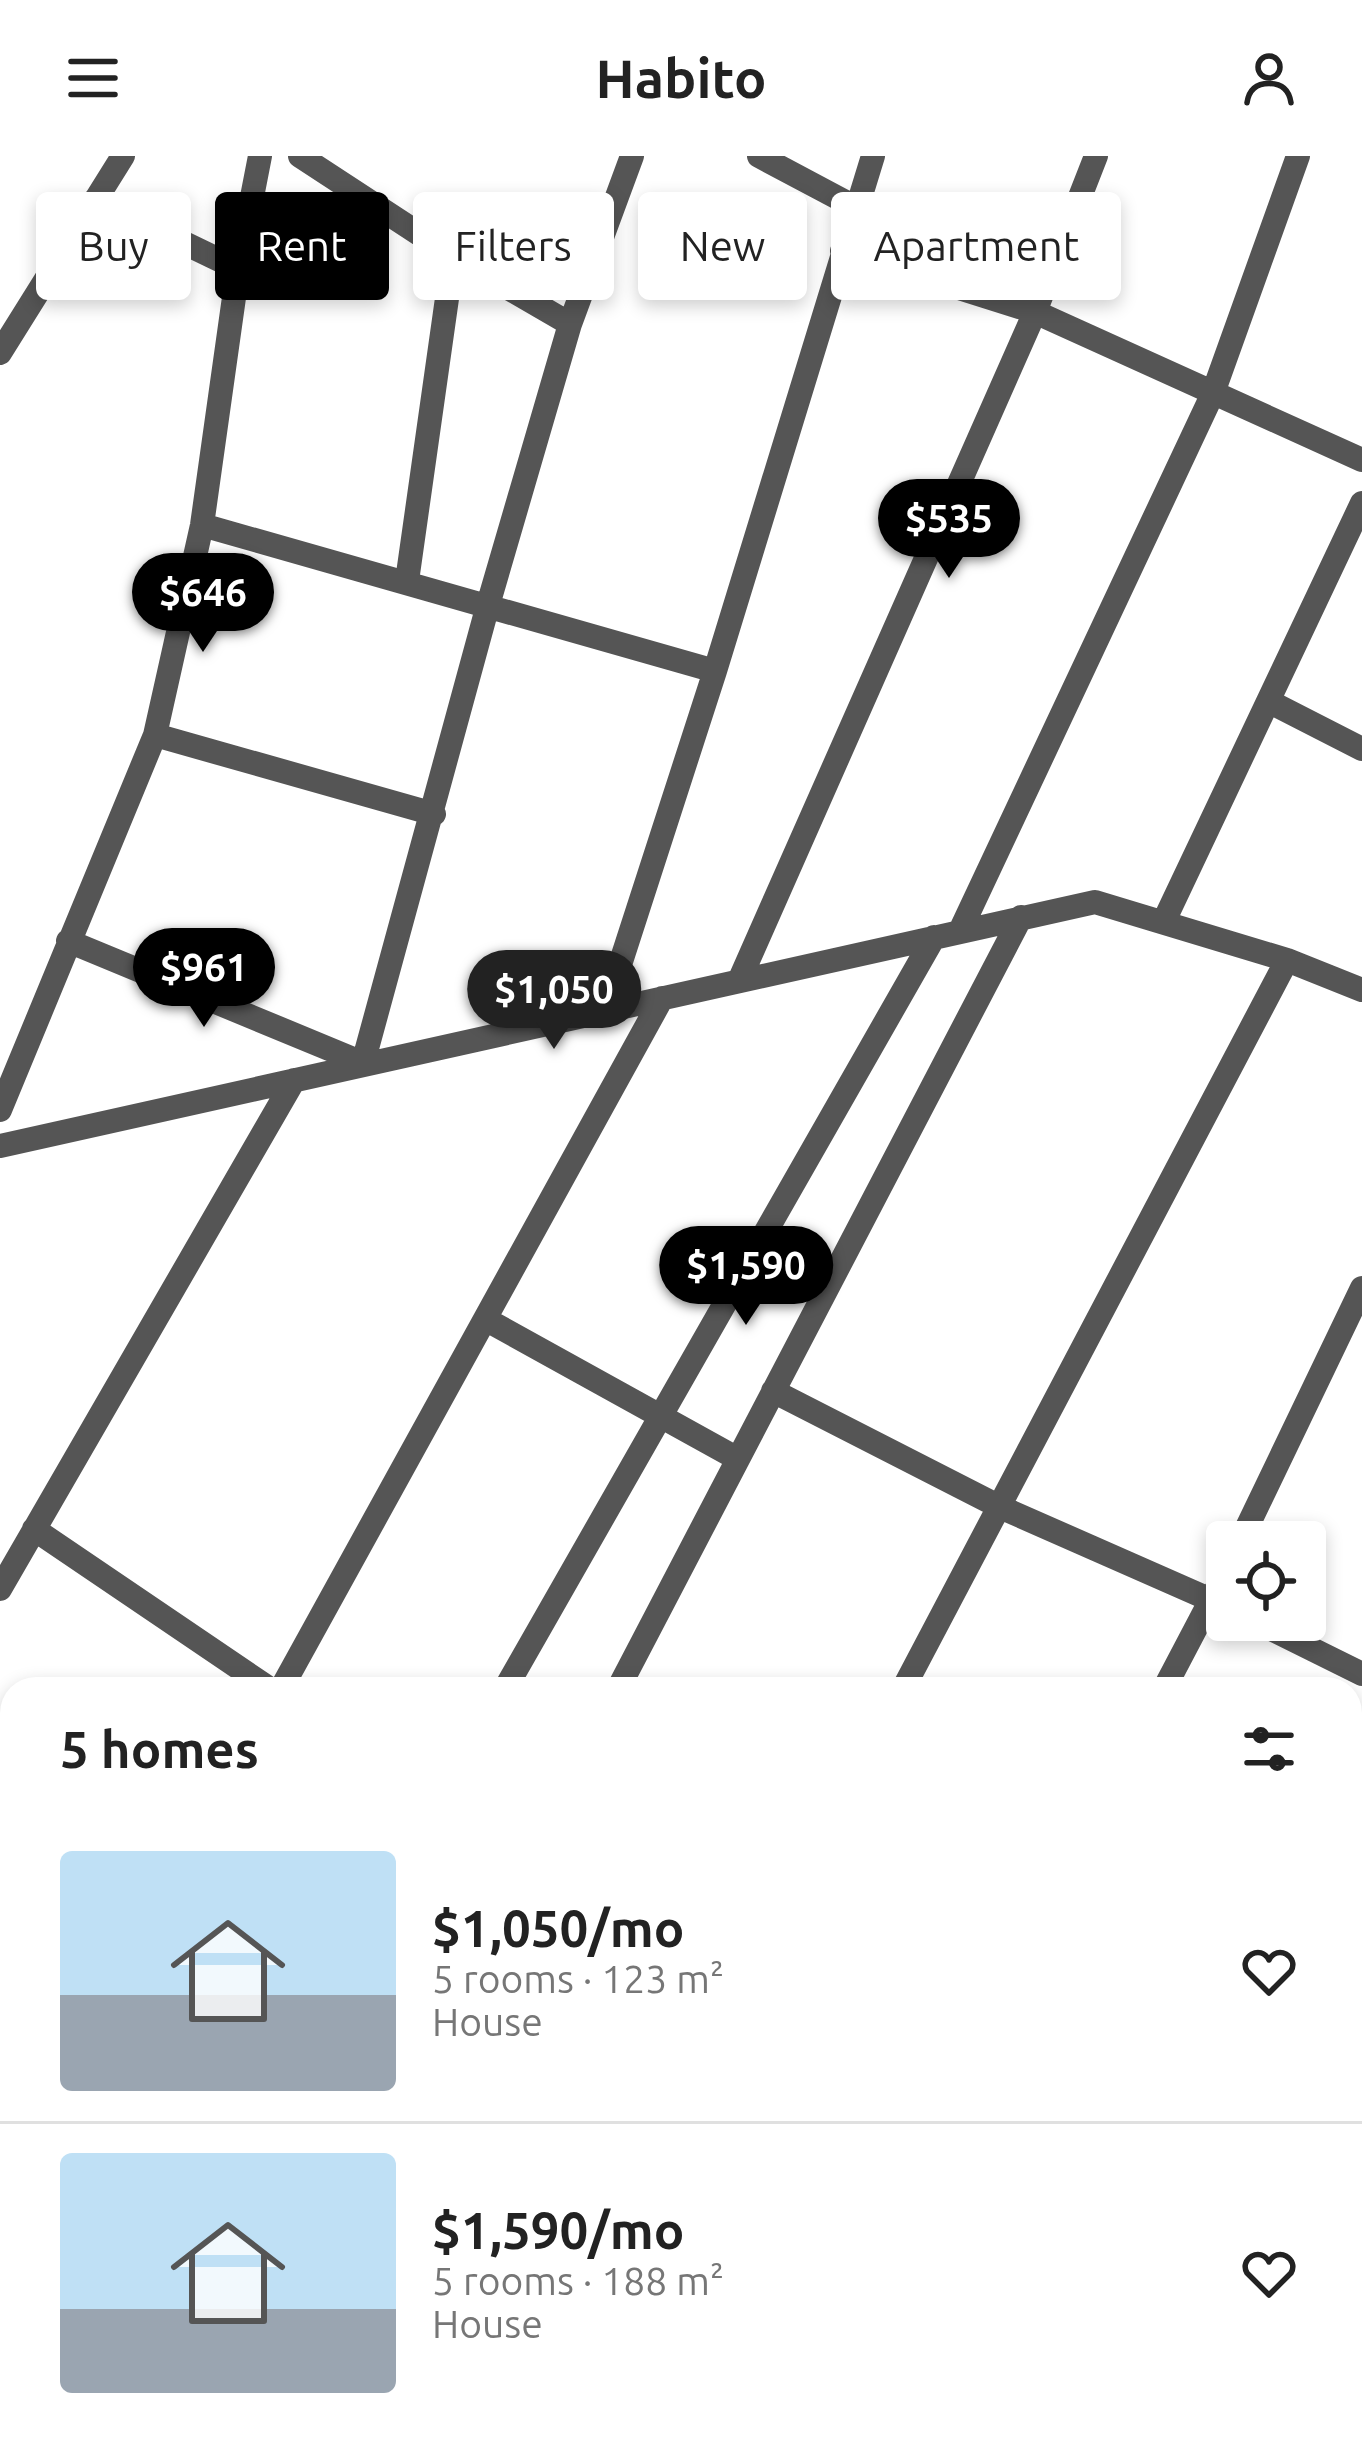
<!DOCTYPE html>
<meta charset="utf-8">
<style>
:root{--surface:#fff;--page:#f2f2f2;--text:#222;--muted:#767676;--line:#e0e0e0;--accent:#000}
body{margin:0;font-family:Ubuntu,sans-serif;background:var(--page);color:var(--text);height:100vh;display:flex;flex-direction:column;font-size:45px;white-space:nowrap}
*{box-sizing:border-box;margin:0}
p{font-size:39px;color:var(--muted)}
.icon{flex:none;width:66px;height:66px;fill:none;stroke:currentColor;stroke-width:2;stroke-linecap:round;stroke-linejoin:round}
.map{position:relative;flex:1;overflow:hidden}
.panel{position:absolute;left:0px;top:1521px;width:1362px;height:771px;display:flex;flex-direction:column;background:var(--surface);border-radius:36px 36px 0 0;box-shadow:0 6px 18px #0003}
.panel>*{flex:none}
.top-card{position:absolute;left:36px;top:36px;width:1290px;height:108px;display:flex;gap:24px}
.tools{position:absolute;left:1206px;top:1365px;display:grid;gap:24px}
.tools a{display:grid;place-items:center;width:120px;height:120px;border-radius:12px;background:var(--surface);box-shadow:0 6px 18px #0003;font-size:60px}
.price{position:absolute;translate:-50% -102px;padding:0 27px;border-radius:42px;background:var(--accent);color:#fff;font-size:39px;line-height:78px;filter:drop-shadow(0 3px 6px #0008)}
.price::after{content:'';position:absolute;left:50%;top:72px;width:36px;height:27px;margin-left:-18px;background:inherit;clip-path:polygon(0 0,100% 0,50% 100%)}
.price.on{background:#222;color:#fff}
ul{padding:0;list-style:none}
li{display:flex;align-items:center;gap:36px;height:300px;padding:0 60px}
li+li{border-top:3px solid var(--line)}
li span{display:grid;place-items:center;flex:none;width:336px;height:240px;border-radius:12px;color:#555}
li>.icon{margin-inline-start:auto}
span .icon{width:144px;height:144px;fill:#fffc;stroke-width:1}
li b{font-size:51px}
h2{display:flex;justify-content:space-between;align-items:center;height:144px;padding:0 60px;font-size:51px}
.tag{padding:0 42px;border-radius:12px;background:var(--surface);box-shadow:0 6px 18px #0003;font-size:42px;line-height:108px}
.tag.on{background:var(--accent);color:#fff}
header{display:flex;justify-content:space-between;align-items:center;height:156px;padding:0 60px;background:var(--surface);font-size:54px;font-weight:700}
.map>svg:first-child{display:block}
</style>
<header><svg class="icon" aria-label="menu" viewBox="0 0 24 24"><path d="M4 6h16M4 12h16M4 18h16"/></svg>Habito<svg class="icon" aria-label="person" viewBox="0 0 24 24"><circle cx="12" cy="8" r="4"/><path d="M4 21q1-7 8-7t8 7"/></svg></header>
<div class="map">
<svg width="1362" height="2290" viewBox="0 0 1362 2290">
<rect width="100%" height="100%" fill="#fff"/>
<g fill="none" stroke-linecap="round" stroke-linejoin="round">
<path stroke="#555" stroke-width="24" d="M 300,0 L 453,100 L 570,168
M 759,0 L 855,51
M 95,44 L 238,113
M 842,95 L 1035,156 L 1362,304
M 0,197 L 123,0
M 202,369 L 715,515
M 407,425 L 453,100
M 1270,546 L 1362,593
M 155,579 L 434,658
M 1164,765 L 1362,347
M 960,775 L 1213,237 L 1298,0
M 68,785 L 363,907 L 488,449 L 570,168 L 632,0
M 739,825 L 1035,156 L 1096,0
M 605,855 L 715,515 L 873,0
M 0,954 L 155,579 L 202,369 L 238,113 L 260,0
M 0,990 L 1095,746 L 1287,804 L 1362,834
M 485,1163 L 738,1303
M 773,1235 L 1000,1351 L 1227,1451
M 34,1373 L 270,1533
M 1240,1386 L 1362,1132
M 0,1433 L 294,924
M 1253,1464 L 1362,1518
M 281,1533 L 662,842
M 505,1533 L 934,781
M 618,1533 L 1021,761
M 903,1533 L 1287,804
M 1164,1533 L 1227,1413
M 0,1697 L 12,1705
M 1350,2003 L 1362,1981
M 1350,2046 L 1362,2042
M 0,2107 L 12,2114
M 1350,2179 L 1362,2187
M 0,2235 L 12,2215
M 888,2280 L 903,2290
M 205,2290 L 210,2280"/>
</g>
</svg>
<div class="tools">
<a><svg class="icon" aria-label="locate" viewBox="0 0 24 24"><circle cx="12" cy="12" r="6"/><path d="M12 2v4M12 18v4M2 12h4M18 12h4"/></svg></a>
</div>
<b class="price" style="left:949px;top:425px">$535</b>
<b class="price" style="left:203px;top:499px">$646</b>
<b class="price" style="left:204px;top:874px">$961</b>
<b class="price on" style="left:554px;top:896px">$1,050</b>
<b class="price" style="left:746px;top:1172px">$1,590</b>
<div class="top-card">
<a class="tag">Buy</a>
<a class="tag on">Rent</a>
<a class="tag">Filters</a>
<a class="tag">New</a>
<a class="tag">Apartment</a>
</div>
<section class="panel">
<h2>5 homes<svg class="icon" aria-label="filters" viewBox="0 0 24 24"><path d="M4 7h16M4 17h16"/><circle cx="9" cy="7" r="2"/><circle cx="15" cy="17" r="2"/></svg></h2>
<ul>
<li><span style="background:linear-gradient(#bfe0f5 60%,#9aa5b1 0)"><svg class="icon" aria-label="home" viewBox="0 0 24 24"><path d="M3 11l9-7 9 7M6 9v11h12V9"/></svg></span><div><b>$1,050/mo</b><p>5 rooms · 123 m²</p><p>House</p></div><svg class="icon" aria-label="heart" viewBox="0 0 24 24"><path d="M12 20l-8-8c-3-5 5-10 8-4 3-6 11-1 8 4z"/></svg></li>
<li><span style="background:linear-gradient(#bfe0f5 65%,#9aa5b1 0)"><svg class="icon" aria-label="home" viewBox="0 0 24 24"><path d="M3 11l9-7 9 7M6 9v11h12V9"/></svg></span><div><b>$1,590/mo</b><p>5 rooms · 188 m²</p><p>House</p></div><svg class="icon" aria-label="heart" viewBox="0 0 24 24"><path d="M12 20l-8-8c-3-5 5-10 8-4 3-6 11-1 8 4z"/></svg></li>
</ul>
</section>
</div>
